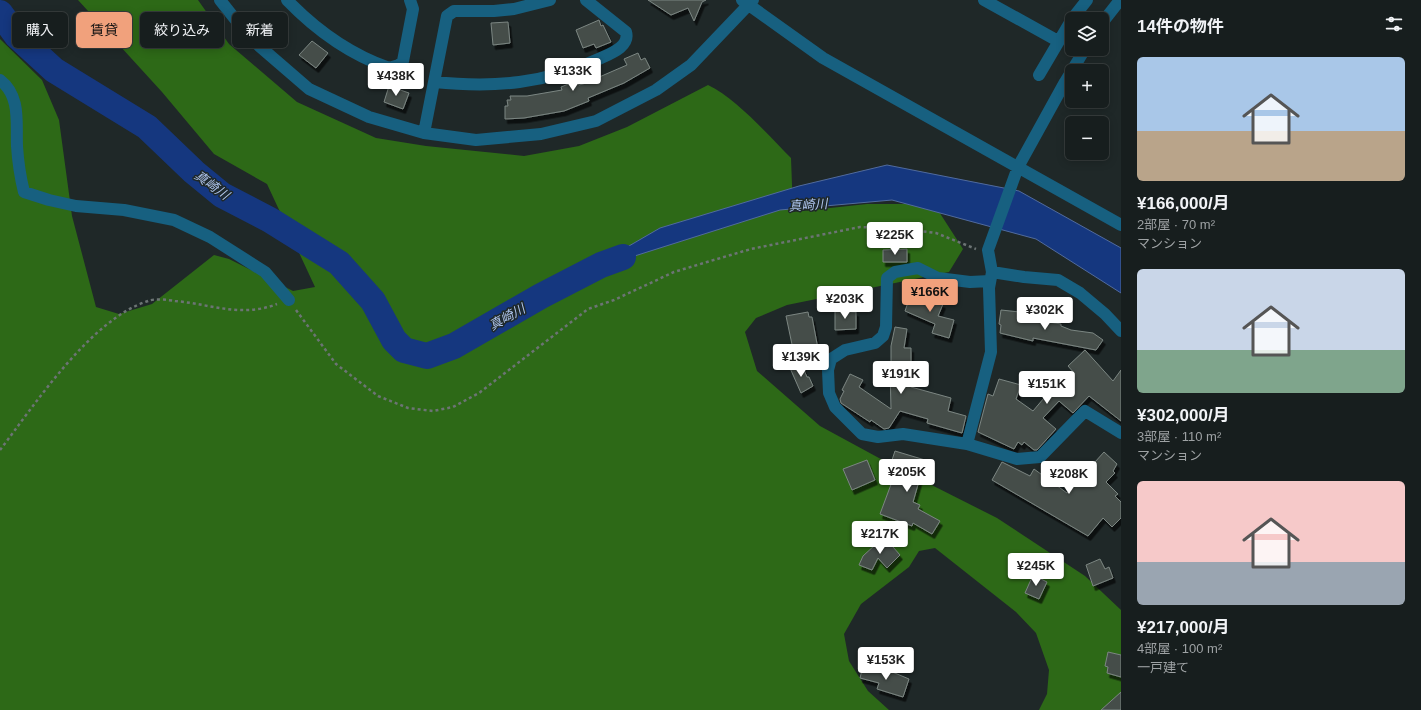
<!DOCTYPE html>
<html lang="ja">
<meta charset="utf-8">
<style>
:root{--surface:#171e1e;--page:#202727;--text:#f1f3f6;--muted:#9ea2a4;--line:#363c3c;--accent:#f1a17c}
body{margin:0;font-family:Arial,"Noto Sans JP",sans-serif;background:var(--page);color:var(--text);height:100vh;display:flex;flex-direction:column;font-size:15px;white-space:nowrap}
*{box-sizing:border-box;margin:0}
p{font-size:13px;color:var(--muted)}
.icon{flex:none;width:22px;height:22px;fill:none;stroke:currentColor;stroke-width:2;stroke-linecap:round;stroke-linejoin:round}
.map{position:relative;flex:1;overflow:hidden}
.panel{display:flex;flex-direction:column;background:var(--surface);width:300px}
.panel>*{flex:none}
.top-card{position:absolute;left:12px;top:12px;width:380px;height:36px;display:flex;gap:8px}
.fabs{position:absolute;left:1065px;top:12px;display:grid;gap:8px}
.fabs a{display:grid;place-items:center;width:44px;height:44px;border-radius:6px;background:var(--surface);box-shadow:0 2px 10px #0003,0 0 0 1px var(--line);font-size:20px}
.price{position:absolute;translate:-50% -34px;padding:0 9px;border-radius:4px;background:#fff;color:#222;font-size:13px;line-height:26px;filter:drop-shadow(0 1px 2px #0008)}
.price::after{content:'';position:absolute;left:50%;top:24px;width:12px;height:9px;margin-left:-6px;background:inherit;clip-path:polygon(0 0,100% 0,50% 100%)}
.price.on{background:var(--accent);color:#111}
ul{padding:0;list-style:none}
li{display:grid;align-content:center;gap:8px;height:212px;padding:0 16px}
li span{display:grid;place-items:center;height:124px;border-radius:6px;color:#555}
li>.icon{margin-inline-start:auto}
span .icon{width:72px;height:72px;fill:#fffc;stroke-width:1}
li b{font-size:17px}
h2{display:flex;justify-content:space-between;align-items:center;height:48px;padding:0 16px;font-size:17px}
.tag{padding:0 14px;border-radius:6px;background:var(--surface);box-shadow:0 2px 10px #0003,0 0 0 1px var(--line);font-size:14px;line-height:36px}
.tag.on{background:var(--accent);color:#111}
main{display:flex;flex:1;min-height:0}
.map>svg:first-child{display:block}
</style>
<main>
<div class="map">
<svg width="1121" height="710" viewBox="0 0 1121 710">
<defs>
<filter id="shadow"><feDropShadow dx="2.5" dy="4.5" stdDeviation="0" flood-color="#0009"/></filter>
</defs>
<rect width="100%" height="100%" fill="#1f2828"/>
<path fill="#2d6917" d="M 78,0 L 198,0 L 229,44 L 297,102 L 376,138 L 426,146 L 524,156 L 579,146 L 627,127 L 708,85 C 737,99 768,135 791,158 L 793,212 L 867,204 L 934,204 L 963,249 L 949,272 L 787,305 L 756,318 L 745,332 L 757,371 L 820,426 L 890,464 L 997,518 L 1085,576 L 1121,610 L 1121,710 L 1039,710 L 1047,694 L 1049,670 L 1036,633 L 1016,612 L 935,548 L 919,551 L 909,567 L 861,604 L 844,634 L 849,661 L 868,691 L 889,710 L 0,710 L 0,39 L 42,80 L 59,120 L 72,216 L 96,307 L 119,314 L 152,304 L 214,255 L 229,259 L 293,291 L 315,287 L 267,184 L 214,154 L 162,92 Z"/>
<path fill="#15377f" stroke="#516b9d" d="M 887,165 L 1019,191 L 1121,248 L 1121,293 L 1036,239 L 892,200 L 780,210 L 584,272 L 660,228 L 799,186 Z"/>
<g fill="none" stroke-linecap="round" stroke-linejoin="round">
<path stroke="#15377f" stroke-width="26" d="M 0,13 L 17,36 L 54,70 L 147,127 L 194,172 L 222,195 L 270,220 L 339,263 L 373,301 L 394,340 L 404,350 L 427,356 L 454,346 L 541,296 L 601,265 L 623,257"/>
</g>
<path fill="#454e4a" stroke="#7c8682" filter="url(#shadow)" d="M 648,0 L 706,0 L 702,2 L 694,21 L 688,8 L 671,15 Z
M 599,20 L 601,26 L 603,25 L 611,42 L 596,48 L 594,44 L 583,48 L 576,30 Z
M 508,22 L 510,43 L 493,45 L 491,23 Z
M 312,41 L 328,53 L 316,68 L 299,55 Z
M 638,53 L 641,60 L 645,58 L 650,68 L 624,83 L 588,98 L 589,101 L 564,111 L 524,118 L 505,119 L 505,106 L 508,106 L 507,100 L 511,100 L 510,96 L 527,96 L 562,90 L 561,87 L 576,81 L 579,85 L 583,84 L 627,65 L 624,59 Z
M 389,86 L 409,93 L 403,109 L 384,102 Z
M 907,249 L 907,262 L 883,262 L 883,250 Z
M 912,291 L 943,304 L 938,316 L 954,320 L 949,338 L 932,333 L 935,324 L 905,311 Z
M 1001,310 L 1029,313 L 1028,317 L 1031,319 L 1061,324 L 1061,326 L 1071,330 L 1093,333 L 1103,340 L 1096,350 L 1033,338 L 1033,341 L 1000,333 L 1001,325 L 999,324 Z
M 835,311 L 856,312 L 856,329 L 835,330 Z
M 808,312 L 809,317 L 812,317 L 818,349 L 794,354 L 786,316 Z
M 895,327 L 907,329 L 904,348 L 911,348 L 911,387 L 951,398 L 948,411 L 966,416 L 962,433 L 927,423 L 928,419 L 900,411 L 889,428 L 884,429 L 871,420 L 870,422 L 841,403 L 840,399 L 844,391 L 842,390 L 850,374 L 863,380 L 859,387 L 891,409 L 890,367 L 891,367 L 891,346 Z
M 1085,350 L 1113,381 L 1121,370 L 1121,421 L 1089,396 L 1073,413 L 1059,401 L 1043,418 L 1056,429 L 1037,450 L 1034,450 L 1024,442 L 1022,445 L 1018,442 L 1014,449 L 978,432 L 988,394 L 993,396 L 999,379 L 1021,385 L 1016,399 L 1033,411 L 1055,385 L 1060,390 L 1075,374 L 1068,366 Z
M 801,363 L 807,377 L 809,377 L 813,386 L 801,393 L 790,368 Z
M 895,451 L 925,460 L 913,502 L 920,505 L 918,509 L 940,521 L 932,534 L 913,523 L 912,526 L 880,514 L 896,471 L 887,475 Z
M 1104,452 L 1117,464 L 1113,471 L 1115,473 L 1106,482 L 1118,494 L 1115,496 L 1121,502 L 1121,518 L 1112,527 L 1103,518 L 1088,536 L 992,480 L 1002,462 L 1030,476 L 1034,469 L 1067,493 Z
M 867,460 L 875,480 L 852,490 L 843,469 Z
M 889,532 L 886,539 L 900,555 L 887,568 L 878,558 L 872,570 L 859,565 L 863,556 Z
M 1100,559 L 1105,569 L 1109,567 L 1113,578 L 1093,586 L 1086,565 Z
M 1033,575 L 1047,582 L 1039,599 L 1025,593 Z
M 1108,652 L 1121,655 L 1121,677 L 1107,673 L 1108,667 L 1105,666 Z
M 863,666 L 889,673 L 890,671 L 909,679 L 903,697 L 877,689 L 879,683 L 860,678 Z
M 1121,692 L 1121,710 L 1101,710 Z"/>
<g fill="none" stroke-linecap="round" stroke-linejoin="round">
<path stroke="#6c7474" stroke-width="2.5" stroke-dasharray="3 3" stroke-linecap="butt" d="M 296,310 L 336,364 L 378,396 L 408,408 L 433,411 L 453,407 L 479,393 L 588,309 L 614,300 L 674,272 L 707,262 L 751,249 L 860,227 L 905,229 L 936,233 L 976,249
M 0,450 C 36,403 91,319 148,301 C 155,298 168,300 175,301 C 210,304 242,318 277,304"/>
<path stroke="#176080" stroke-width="12" d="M 220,0 L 250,38 L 309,89 L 369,117 L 424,133 L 476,140 L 541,134 L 596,121 L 656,90 L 691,65 L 753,0
M 287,0 C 316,30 349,54 389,68 L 399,65 L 403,61 L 413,9 L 410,0
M 742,0 L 823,58 L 1121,225
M 984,0 L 1058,41
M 1072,19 L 1087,0
M 1102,23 L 1120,0
M 1085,49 L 1065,82 L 1018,167 L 988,250 L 992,272 L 989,288 L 991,352 L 967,444 L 1017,459 L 1040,457 L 1085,411 L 1121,433
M 1039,75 L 1072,19
M 0,80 C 21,96 16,123 17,146 C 18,162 20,176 24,192 L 49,200 L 76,206 L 124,210 L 174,220 L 210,237 L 265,272 L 289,300
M 434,82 C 495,88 545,84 601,58 C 612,53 630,46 626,32 L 586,0
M 424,133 L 447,16 L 454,11 L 494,11 L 514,9 L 550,0
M 992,272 L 1024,277 L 1058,280 L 1080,293 L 1105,314 L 1121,331
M 967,444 L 903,434 L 878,437 L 862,434 L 835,407 L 829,393 L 828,370 L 831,359 L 845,350 L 875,343 L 883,336 L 886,327 L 887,278 L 895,272 L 918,268 L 938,278 L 970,282 L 990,281"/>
</g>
<g text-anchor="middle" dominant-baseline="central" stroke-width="3" stroke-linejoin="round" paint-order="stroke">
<g font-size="13" font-style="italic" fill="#aec4ed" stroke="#1f2828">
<text transform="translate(212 185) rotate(36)">真崎川</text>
<text transform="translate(808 205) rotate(-4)">真崎川</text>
<text transform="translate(507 317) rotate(-29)">真崎川</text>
</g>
</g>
</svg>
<div class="fabs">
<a><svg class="icon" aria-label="layers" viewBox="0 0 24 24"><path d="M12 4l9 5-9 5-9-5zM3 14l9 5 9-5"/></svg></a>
<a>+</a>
<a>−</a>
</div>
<b class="price" style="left:573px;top:92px">¥133K</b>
<b class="price" style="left:396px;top:97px">¥438K</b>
<b class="price" style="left:895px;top:256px">¥225K</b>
<b class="price on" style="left:930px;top:313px">¥166K</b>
<b class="price" style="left:845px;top:320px">¥203K</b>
<b class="price" style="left:1045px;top:331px">¥302K</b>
<b class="price" style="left:801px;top:378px">¥139K</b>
<b class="price" style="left:901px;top:395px">¥191K</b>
<b class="price" style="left:1047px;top:405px">¥151K</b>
<b class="price" style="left:907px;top:493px">¥205K</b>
<b class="price" style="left:1069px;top:495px">¥208K</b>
<b class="price" style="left:880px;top:555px">¥217K</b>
<b class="price" style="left:1036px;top:587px">¥245K</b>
<b class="price" style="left:886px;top:681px">¥153K</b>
<div class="top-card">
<a class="tag">購入</a>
<a class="tag on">賃貸</a>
<a class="tag">絞り込み</a>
<a class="tag">新着</a>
</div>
</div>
<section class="panel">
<h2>14件の物件<svg class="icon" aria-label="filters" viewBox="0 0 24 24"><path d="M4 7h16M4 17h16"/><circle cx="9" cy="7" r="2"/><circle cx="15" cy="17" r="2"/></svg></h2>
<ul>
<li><span style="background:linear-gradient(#a9c7e8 60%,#b9a48a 0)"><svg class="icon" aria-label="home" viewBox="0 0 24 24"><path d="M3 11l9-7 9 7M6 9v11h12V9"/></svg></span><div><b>¥166,000/月</b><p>2部屋 · 70 m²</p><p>マンション</p></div></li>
<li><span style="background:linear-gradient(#c9d6e8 65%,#7fa58c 0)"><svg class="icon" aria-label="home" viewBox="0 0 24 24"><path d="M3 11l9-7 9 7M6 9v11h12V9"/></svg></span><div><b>¥302,000/月</b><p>3部屋 · 110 m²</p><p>マンション</p></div></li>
<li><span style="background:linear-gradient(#f6c9c9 65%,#9aa5b1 0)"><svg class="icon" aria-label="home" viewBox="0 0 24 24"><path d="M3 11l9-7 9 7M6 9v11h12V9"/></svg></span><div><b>¥217,000/月</b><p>4部屋 · 100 m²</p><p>一戸建て</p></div></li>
</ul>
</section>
</main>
